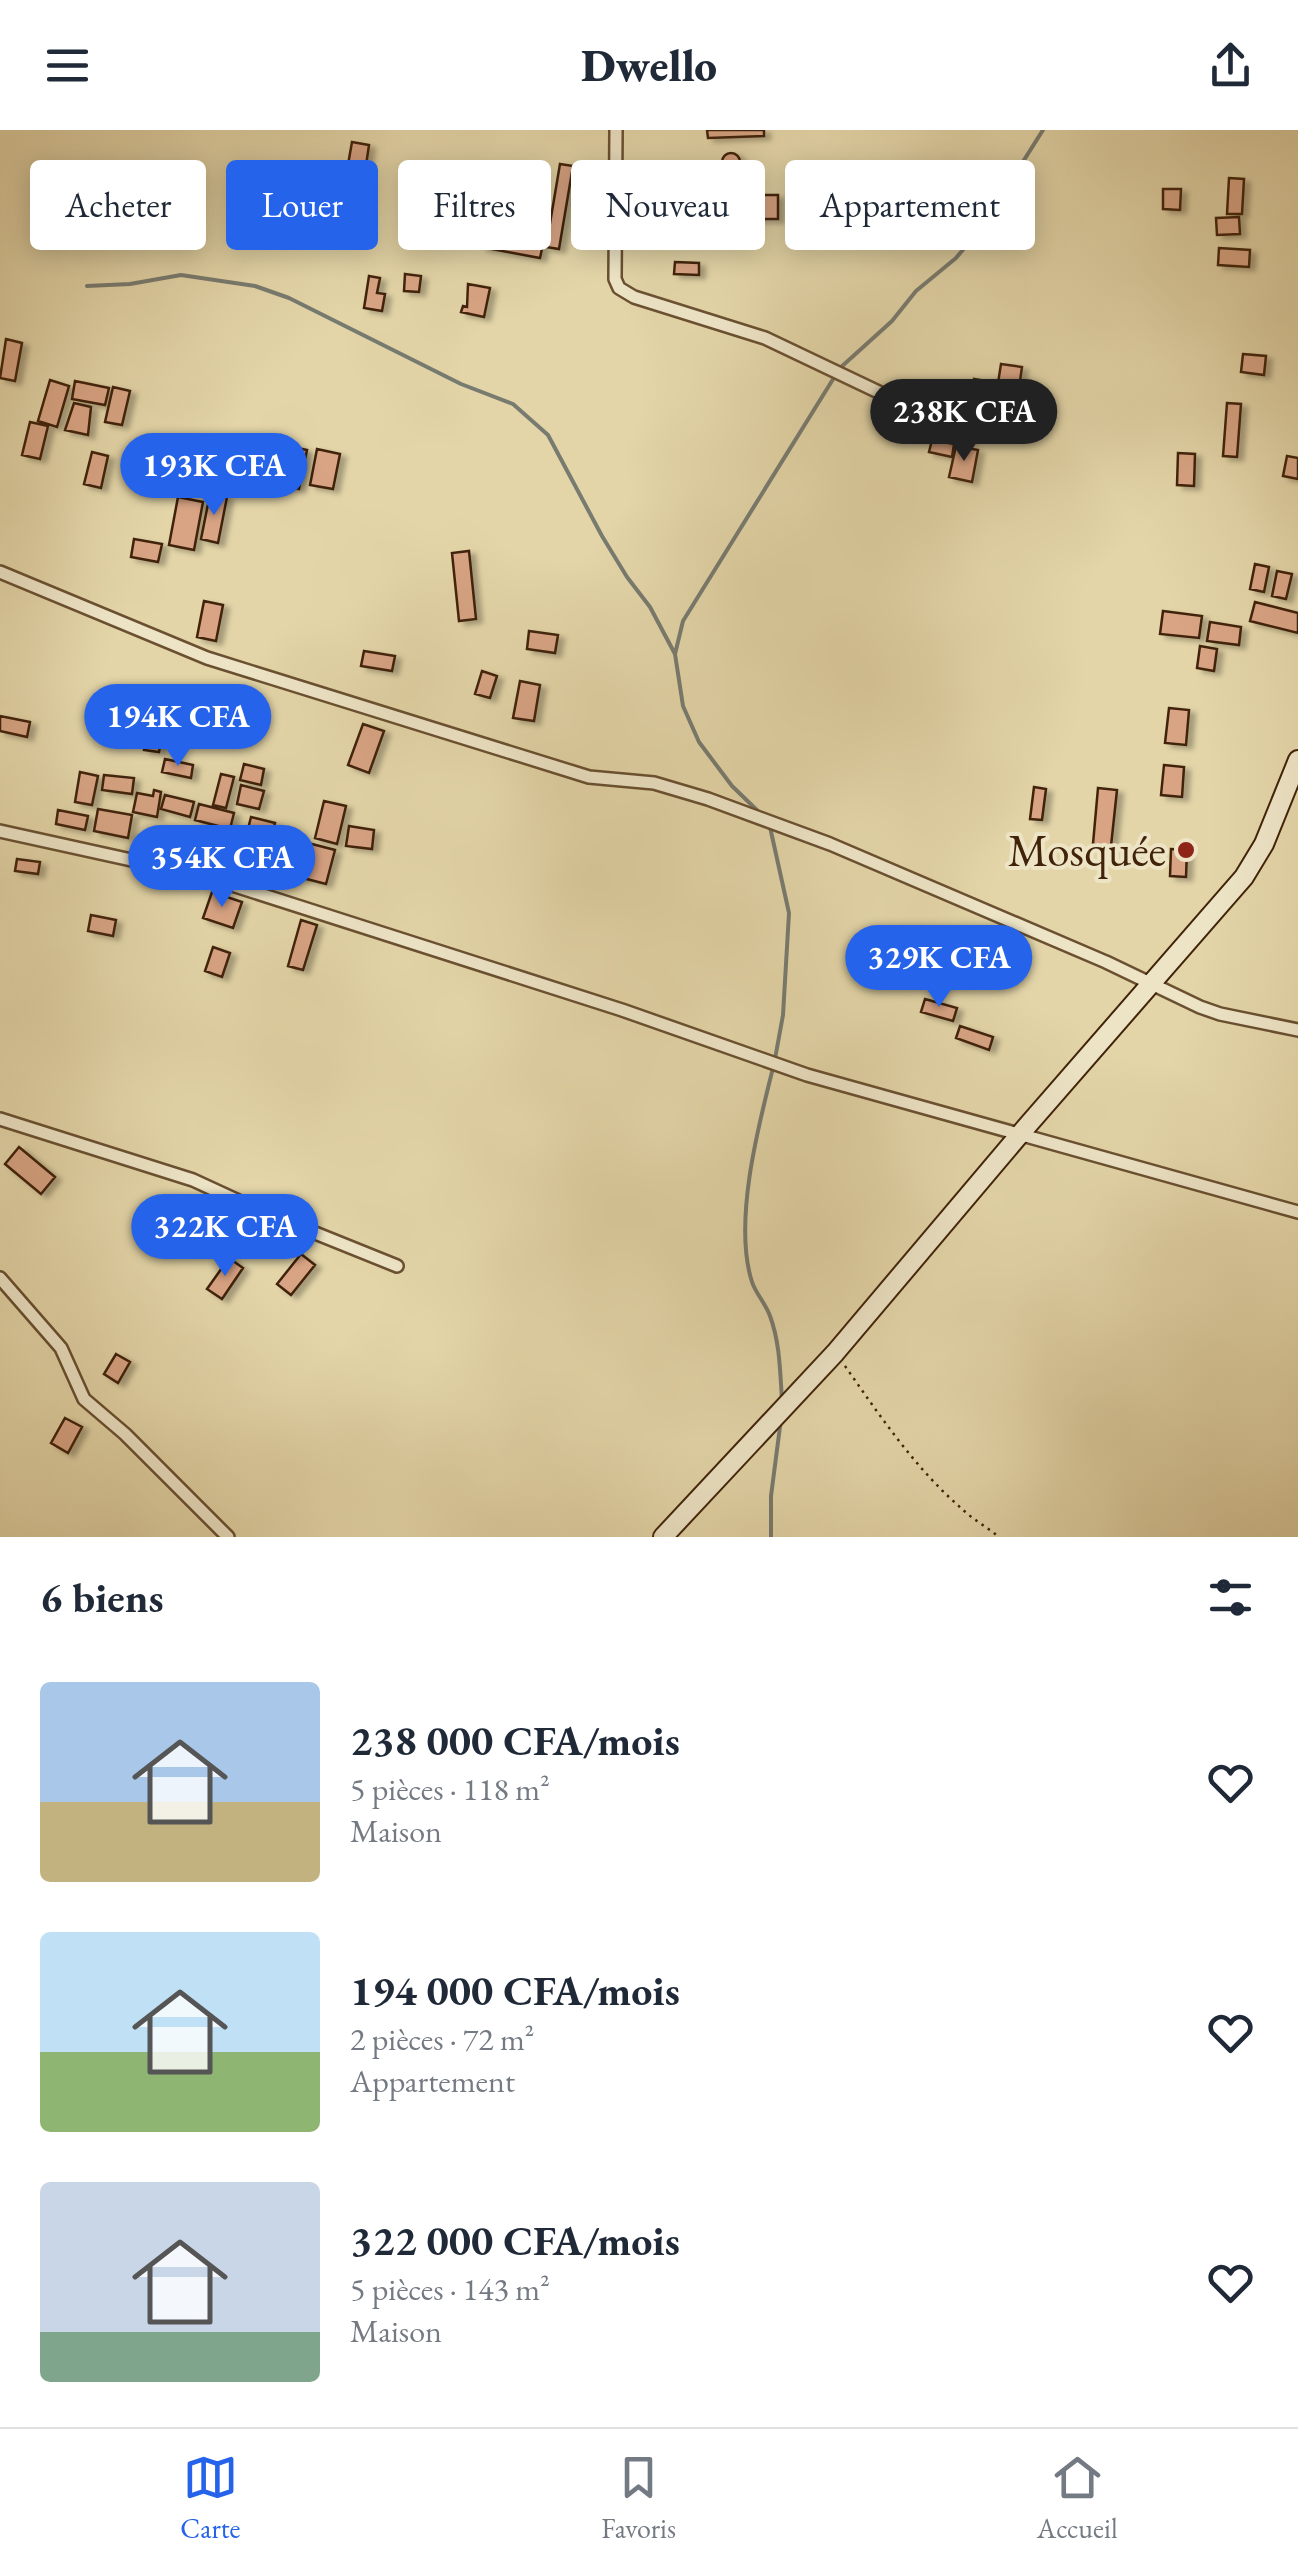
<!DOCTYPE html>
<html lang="fr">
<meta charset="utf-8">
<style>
:root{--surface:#fff;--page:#f6f6f7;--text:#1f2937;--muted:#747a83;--line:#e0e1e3;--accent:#2563eb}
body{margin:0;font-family:"EB Garamond",serif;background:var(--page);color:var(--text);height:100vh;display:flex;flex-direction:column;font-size:38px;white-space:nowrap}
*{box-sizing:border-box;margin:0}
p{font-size:32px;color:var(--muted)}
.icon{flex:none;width:55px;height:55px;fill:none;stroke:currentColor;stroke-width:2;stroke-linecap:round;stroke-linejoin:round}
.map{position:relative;height:1407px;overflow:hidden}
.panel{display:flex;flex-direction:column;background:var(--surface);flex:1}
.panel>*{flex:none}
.hud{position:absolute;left:30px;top:30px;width:1240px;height:90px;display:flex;gap:20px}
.price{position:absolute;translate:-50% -85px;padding:0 22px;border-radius:35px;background:var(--accent);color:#fff;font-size:32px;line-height:65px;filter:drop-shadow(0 2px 5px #0008)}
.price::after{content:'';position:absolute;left:50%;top:60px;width:30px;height:22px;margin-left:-15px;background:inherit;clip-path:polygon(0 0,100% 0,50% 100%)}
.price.active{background:#222;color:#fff}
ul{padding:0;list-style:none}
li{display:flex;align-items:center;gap:30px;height:250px;padding:0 40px}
li span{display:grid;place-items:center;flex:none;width:280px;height:200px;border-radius:10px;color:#555}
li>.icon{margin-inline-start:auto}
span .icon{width:120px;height:120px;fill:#fffc;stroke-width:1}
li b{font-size:42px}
h2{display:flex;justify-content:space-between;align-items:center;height:120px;padding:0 40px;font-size:42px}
.chip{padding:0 35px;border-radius:10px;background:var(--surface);box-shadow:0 5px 25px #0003;font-size:35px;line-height:90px}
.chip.active{background:var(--accent);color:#fff}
header{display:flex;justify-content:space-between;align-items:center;height:130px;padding:0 40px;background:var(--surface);font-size:45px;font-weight:800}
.tabs{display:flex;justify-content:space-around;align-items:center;height:140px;border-top:2px solid var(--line);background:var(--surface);font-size:28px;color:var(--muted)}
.tabs a{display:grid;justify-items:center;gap:5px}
.tabs .active{color:var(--accent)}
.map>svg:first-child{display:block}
</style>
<header><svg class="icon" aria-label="menu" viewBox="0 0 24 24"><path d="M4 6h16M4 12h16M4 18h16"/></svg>Dwello<svg class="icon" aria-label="share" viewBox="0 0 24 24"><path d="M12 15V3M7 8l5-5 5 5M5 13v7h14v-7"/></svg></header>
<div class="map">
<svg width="1298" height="1407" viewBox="0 0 1298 1407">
<defs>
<filter id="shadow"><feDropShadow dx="6" dy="3.5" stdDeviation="2.5" flood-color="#0004"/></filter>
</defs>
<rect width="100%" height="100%" fill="#e3d5a8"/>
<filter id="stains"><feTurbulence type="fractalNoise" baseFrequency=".002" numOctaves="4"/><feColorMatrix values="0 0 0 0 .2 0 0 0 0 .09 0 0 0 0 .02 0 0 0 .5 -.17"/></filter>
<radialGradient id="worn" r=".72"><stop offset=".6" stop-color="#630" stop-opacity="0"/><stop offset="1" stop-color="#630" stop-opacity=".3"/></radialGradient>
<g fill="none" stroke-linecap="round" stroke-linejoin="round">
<path stroke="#787b70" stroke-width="4" d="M 87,156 L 130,154 L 181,145 L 255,156 L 289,168 L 461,254 L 513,274 L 548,305 L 602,406 L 627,447 L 650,477 L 675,524
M 840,238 L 892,191 L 916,161 L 956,128 L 981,98 L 1043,0
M 762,685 L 732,656 L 699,612 L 683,576 L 675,524 L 683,491 L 835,246
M 770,697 L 789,783 L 783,885 L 775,929
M 773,938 C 758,997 733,1093 752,1152 C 756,1164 766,1174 770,1186 C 780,1213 780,1241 782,1270
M 771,1407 L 771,1366 L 781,1289"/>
</g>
<path fill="#d8a484" stroke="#412309" stroke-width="2.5" filter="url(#shadow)" d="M 707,0 L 764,0 L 764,6 L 708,8 Z
M 352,12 L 369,15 L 364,49 L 346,46 Z
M722 32a9 9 0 1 1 18 0a9 9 0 1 1-18 0Z
M 560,34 L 573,36 L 559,119 L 546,117 Z
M 1229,48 L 1244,49 L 1242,84 L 1227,84 Z
M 631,53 L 698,54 L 698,78 L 630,77 Z
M 1163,59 L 1181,59 L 1180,80 L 1163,79 Z
M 342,60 L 366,64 L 365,71 L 360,71 L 358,85 L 362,86 L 361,92 L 338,88 Z
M 711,65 L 778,65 L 778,89 L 711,89 Z
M 1239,87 L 1240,104 L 1217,105 L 1216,88 Z
M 484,102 L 543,114 L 540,128 L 481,117 Z
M 1219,118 L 1250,120 L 1249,137 L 1218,135 Z
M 675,132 L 699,133 L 699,145 L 674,144 Z
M 405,144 L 421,146 L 419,162 L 404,161 Z
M 369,146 L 380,148 L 377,163 L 385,164 L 382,181 L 364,178 Z
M 468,154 L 490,158 L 484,187 L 461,182 L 463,176 L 467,177 Z
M 6,209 L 22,213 L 15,251 L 0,248 Z
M 1243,224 L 1266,226 L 1264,245 L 1241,242 Z
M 1001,234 L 1022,237 L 1017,271 L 972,263 L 974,249 L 998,253 Z
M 50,250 L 69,256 L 57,297 L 38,291 Z
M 75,251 L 109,258 L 105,275 L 72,269 Z
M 113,257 L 130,261 L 122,295 L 105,292 Z
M 74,273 L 91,277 L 88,305 L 65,300 Z
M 1227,273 L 1241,274 L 1237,327 L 1223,326 Z
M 30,292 L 48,296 L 40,329 L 22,325 Z
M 932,310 L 954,314 L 952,327 L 929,322 Z
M 288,316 L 307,320 L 299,359 L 281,355 Z
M 956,316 L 978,320 L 972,352 L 949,347 Z
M 317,319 L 340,324 L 333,359 L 310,355 Z
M 92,322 L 108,326 L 101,358 L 84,354 Z
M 1178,323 L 1195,324 L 1194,356 L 1177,355 Z
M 1287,326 L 1298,328 L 1298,349 L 1283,346 Z
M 210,364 L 227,367 L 218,413 L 201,409 Z
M 178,367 L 203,372 L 194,420 L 169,415 Z
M 134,409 L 162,414 L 158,432 L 131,427 Z
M 469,421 L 476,489 L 459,491 L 452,423 Z
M 1255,434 L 1269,437 L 1264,462 L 1250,459 Z
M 1277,441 L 1292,444 L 1286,469 L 1272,466 Z
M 204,471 L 223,475 L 216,511 L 197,507 Z
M 1255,472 L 1298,483 L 1298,503 L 1250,491 Z
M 1163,481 L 1202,486 L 1199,508 L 1160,504 Z
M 1210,492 L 1241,497 L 1239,515 L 1207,511 Z
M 529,501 L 558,505 L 555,523 L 527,519 Z
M 1200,516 L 1217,519 L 1214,541 L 1197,538 Z
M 364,521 L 395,526 L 392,541 L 361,536 Z
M 482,541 L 497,546 L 490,568 L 475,564 Z
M 520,551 L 540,555 L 534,591 L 513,588 Z
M 1169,578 L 1189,580 L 1186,615 L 1165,613 Z
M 0,586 L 30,592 L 27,607 L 0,601 Z
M 150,586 L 165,589 L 159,622 L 144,620 Z
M 363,594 L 384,601 L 369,643 L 348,635 Z
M 165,629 L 193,635 L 191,648 L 162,642 Z
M 244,634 L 264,639 L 261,655 L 240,650 Z
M 1164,635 L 1184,637 L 1182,667 L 1161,665 Z
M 80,642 L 98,646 L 92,675 L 75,672 Z
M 221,644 L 234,647 L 226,678 L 213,675 Z
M 104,645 L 134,648 L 132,664 L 102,660 Z
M 241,655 L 264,661 L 259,679 L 237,674 Z
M 1034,657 L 1046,659 L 1042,690 L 1030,689 Z
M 1098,658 L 1117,660 L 1111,716 L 1093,714 Z
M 154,660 L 161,662 L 157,687 L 133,682 L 137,663 L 153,666 Z
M 165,665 L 194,672 L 190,687 L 161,679 Z
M 324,671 L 346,676 L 337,714 L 315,708 Z
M 199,674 L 234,683 L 230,699 L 195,690 Z
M 98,679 L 132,685 L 128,708 L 94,701 Z
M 58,680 L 88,686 L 85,700 L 56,694 Z
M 251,687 L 275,693 L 264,737 L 240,731 Z
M 349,696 L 374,700 L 372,719 L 346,716 Z
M 308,713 L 335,720 L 326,754 L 299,747 Z
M 1171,719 L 1187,720 L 1186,747 L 1170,746 Z
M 17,729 L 40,732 L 38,744 L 15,741 Z
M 212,762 L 242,772 L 233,798 L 203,788 Z
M 91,785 L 116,790 L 113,806 L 88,801 Z
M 301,790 L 317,795 L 303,840 L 288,836 Z
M 213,817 L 230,823 L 222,847 L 205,841 Z
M 867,822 L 918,827 L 916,851 L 864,845 Z
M 925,869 L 957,878 L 953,891 L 921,882 Z
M 960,896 L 993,907 L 989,920 L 956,908 Z
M 19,1017 L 55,1047 L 41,1064 L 5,1034 Z
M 301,1124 L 315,1135 L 291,1165 L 277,1154 Z
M 229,1128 L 243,1138 L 222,1169 L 207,1159 Z
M 116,1224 L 130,1232 L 118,1253 L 104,1244 Z
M 65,1288 L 82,1297 L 68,1323 L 51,1313 Z"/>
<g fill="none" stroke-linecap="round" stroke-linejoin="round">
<defs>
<path id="street" d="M 616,0 L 615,149 L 619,158 L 634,167 L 765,208 L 931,287
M 0,442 L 207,528 L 589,647 L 654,653 L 708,669 L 830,714 L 1106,832 L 1200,877 L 1220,884 L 1298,900
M 0,701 L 204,746 L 622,880 L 807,945 L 1298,1082
M 0,989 L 193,1050 L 258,1080 L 397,1136
M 0,1148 L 61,1218 L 84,1269 L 125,1304 L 228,1407"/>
<path id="secondary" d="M 663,1407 L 835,1223 L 1021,1003 L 1244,747 L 1264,714 L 1298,630"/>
</defs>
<use href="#street" stroke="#6a5031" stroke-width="16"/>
<use href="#secondary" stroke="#412309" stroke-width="22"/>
<path stroke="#412309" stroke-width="2.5" stroke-dasharray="2.5 5" stroke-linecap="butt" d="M 845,1236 C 880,1286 915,1338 961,1378 C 972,1389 987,1397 999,1407"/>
<use href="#street" stroke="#ede4c6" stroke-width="11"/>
<use href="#secondary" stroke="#ede4c6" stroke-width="18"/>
</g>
<circle fill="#8f2418" stroke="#ede4c6" stroke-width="4" cx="1186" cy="720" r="10"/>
<g text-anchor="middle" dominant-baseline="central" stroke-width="8" stroke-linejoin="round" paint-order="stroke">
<g font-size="45" fill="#412309" stroke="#ede4c6" text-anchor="end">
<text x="1166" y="720">Mosquée</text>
</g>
</g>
<rect width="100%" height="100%" filter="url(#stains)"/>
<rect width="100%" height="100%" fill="url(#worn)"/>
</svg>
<b class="price active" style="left:964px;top:334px">238K CFA</b>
<b class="price" style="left:214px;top:388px">193K CFA</b>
<b class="price" style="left:178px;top:639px">194K CFA</b>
<b class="price" style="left:222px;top:780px">354K CFA</b>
<b class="price" style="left:939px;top:880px">329K CFA</b>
<b class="price" style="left:225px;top:1149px">322K CFA</b>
<div class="hud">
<a class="chip">Acheter</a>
<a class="chip active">Louer</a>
<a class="chip">Filtres</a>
<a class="chip">Nouveau</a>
<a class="chip">Appartement</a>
</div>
</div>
<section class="panel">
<h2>6 biens<svg class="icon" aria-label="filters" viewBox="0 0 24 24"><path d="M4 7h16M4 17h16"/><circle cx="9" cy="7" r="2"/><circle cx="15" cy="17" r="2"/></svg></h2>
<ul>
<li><span style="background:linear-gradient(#a9c7e8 60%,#c2b280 0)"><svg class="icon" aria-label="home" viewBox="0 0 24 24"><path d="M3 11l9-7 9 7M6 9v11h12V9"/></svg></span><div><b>238 000 CFA/mois</b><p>5 pièces · 118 m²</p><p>Maison</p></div><svg class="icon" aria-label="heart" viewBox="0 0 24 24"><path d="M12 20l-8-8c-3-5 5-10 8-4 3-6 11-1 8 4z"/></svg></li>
<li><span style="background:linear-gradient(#bfe0f5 60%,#8fb573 0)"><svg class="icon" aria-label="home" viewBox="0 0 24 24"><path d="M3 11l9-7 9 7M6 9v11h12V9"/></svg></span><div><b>194 000 CFA/mois</b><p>2 pièces · 72 m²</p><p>Appartement</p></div><svg class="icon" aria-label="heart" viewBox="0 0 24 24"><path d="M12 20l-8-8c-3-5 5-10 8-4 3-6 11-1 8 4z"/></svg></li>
<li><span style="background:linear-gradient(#c9d6e8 75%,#7fa58c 0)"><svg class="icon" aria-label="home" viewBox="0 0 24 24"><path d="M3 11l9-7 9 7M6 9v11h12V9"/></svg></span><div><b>322 000 CFA/mois</b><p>5 pièces · 143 m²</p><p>Maison</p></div><svg class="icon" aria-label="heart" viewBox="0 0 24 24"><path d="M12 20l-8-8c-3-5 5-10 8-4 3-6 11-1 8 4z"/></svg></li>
</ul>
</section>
<nav class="tabs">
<a class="active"><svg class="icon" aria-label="map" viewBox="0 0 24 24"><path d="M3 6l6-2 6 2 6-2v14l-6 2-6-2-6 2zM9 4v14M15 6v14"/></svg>Carte</a>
<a><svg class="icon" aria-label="saved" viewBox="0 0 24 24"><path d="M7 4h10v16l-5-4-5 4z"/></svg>Favoris</a>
<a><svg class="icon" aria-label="home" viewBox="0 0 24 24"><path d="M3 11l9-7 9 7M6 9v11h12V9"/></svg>Accueil</a>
</nav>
